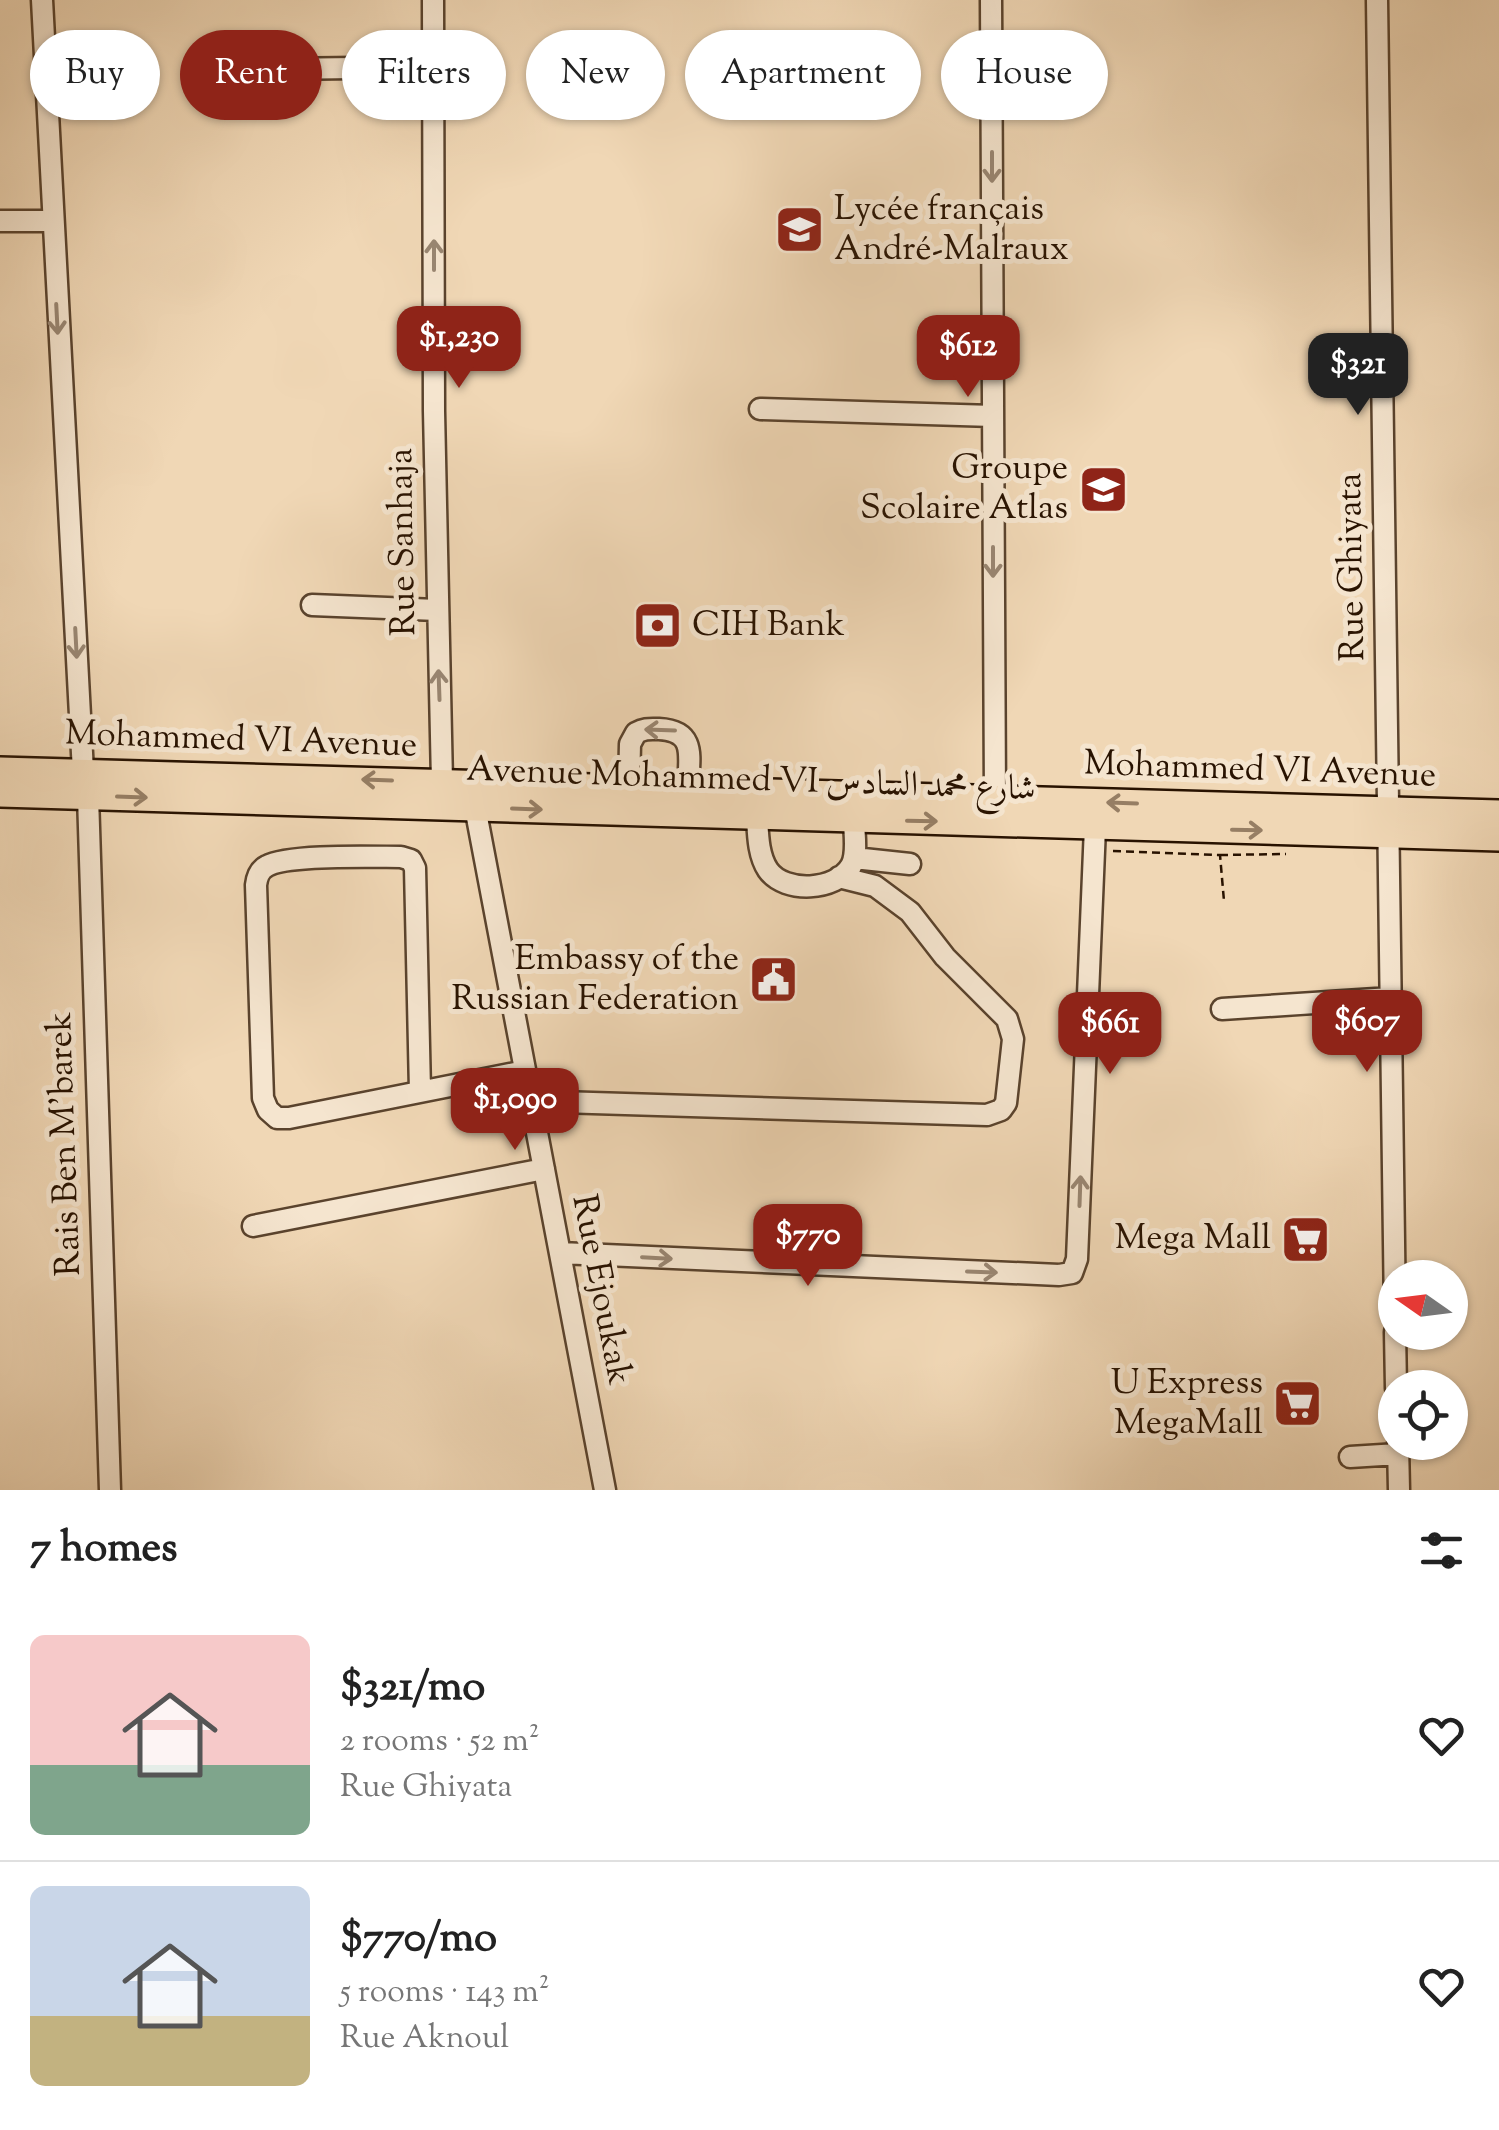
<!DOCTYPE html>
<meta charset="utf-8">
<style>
:root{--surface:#fff;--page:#f2f2f2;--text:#222;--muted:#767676;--line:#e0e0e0;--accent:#8f2418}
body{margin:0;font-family:"Sorts Mill Goudy",Amiri,serif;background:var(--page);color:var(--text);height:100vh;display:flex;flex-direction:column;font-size:38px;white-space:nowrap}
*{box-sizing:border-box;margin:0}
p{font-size:32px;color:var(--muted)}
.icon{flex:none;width:55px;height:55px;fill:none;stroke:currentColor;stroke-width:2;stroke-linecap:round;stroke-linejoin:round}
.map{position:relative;height:1490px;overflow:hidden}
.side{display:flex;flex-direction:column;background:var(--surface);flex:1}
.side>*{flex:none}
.banner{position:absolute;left:30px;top:30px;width:1440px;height:90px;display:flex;gap:20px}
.needle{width:65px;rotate:284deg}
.tools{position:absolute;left:1378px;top:1260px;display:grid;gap:20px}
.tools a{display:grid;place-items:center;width:90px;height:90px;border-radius:50%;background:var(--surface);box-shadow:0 2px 8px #0004;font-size:50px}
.price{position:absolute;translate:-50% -85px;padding:0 22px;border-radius:20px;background:var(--accent);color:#fff;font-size:32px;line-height:65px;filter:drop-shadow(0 2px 5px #0008)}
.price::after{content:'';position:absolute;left:50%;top:60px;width:30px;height:22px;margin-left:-15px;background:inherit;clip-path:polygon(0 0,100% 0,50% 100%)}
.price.on{background:#222;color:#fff}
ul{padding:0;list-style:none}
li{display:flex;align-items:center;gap:30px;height:250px;padding:0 30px}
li+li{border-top:2px solid var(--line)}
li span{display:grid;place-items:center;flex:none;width:280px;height:200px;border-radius:15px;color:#555}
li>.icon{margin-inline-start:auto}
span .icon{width:120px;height:120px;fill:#fffc;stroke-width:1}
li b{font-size:42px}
h2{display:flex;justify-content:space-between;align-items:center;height:120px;padding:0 30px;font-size:42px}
.pill{padding:0 35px;border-radius:45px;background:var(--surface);box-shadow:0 2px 8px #0004;font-size:35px;line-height:90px}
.pill.on{background:var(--accent);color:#fff}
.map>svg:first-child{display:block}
</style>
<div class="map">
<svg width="1499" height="1490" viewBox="0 0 1499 1490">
<rect width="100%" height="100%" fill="#f0d7b5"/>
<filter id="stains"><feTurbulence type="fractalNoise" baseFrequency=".002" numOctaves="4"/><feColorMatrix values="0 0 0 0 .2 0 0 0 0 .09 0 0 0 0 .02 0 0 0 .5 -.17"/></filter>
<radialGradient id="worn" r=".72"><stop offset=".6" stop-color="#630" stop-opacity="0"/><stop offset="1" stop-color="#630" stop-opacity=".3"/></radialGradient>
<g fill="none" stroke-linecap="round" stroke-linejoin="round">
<defs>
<path id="minor" d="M 42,0 L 83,772
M 433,0 L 434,411 L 442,782
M 991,0 L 995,799
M 1377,0 L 1395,1315
M 278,69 L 433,67
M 0,221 L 52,221
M 760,409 L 993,416
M 312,605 L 437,610
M 629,788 L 630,744 L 636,733 C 645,728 650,729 659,729 C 699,731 688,760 688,790
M 88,796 L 110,1490
M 475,807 L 605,1490
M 757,817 C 758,834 758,855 768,870 C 785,894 836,891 851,866 C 858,854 854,833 854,820
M 854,858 L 910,864
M 1222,1009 L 1391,998
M 420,1091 L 415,868 L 411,860 L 401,857 C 374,857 288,854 267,866 C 259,870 257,877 256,885 L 263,1098 L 268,1110 L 277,1118 L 289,1118 L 525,1071
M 531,1105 L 560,1102 L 987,1115 L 1001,1110 L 1006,1103 L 1013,1039 L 1007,1019 L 945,957 L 910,912 L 875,886 L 839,877
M 253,1226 L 544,1169
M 560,1253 L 1059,1275 L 1072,1273 L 1077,1259 L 1095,827
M 1395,1332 L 1396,1388
M 1398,1444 L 1399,1490
M 1350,1457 L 1398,1454"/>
<path id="major" d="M 0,770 L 1499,813
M 0,794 L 1499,838"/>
</defs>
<use href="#minor" stroke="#5a432d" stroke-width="25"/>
<use href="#major" stroke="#281200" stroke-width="30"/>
<path stroke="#281200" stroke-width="2.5" stroke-dasharray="8 5" stroke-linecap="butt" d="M 1113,851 L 1220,855 L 1224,901
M 1220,855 L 1286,854"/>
<use href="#minor" stroke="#f5e5cf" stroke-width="20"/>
<use href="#major" stroke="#f0d7b5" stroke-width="25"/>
</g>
<defs><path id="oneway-shaft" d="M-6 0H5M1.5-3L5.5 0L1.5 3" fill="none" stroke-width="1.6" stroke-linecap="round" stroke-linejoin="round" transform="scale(2.5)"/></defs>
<g stroke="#998672">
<use href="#oneway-shaft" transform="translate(992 167) rotate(90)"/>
<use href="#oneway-shaft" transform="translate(434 255) rotate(-90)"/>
<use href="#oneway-shaft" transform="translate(57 319) rotate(87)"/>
<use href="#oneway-shaft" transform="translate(993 562) rotate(90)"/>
<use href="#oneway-shaft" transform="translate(76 643) rotate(87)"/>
<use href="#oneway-shaft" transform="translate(439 685) rotate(-92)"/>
<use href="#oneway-shaft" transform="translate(660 730) rotate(-178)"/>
<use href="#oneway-shaft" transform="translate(1080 1191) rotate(-88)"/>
<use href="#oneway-shaft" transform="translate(657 1258) rotate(3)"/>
<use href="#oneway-shaft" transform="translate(982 1272) rotate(2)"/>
</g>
<g stroke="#967e64">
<use href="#oneway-shaft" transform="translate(377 780) rotate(-178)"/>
<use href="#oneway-shaft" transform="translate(132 797) rotate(2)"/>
<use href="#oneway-shaft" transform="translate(1122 803) rotate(-178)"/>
<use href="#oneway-shaft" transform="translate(527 809) rotate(2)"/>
<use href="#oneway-shaft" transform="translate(922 821) rotate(1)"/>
<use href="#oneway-shaft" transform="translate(1247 830) rotate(1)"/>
</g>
<defs>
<symbol id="school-square" viewBox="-11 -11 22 22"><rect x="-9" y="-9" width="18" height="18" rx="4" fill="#8f2418" stroke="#f5e5cf"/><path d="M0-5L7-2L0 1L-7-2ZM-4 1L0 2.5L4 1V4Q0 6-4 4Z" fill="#fff"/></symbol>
<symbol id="bank-square" viewBox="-11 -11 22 22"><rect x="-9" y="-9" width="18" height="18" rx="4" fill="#8f2418" stroke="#f5e5cf"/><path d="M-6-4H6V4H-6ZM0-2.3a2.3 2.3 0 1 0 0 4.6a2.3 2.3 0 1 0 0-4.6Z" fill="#fff"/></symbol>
<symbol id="civic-square" viewBox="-11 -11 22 22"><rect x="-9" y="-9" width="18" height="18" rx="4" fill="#8f2418" stroke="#f5e5cf"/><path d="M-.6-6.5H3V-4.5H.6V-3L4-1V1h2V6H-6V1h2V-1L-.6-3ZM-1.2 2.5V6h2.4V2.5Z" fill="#fff"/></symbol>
<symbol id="supermarket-square" viewBox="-11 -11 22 22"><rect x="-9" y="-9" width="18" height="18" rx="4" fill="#8f2418" stroke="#f5e5cf"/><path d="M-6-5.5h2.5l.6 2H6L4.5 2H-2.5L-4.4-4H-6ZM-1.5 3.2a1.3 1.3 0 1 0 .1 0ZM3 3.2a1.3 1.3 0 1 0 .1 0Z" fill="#fff"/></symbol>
</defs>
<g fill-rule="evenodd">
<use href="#school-square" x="772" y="202" width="55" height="55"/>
<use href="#school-square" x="1076" y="462" width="55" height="55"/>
<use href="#bank-square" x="630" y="598" width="55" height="55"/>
<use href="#civic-square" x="746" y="952" width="55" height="55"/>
<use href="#supermarket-square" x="1278" y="1212" width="55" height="55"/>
<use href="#supermarket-square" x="1270" y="1376" width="55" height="55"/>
</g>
<g text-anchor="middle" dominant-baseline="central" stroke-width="10" stroke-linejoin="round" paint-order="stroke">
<g font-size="35" fill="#281200" stroke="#f5e5cf" text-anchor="end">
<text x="834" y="210" text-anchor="start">Lycée français<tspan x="834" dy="40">André-Malraux</tspan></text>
<text x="1068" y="469">Groupe<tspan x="1068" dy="40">Scolaire Atlas</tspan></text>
<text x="692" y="626" text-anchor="start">CIH Bank</text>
<text x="739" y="960">Embassy of the<tspan x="739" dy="40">Russian Federation</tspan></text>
<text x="1271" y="1239">Mega Mall</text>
<text x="1263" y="1384">U Express<tspan x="1263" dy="40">MegaMall</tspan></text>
</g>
<g font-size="35" fill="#281200" stroke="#f5e5cf">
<text transform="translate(404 542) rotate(-91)">Rue Sanhaja</text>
<text transform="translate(1353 567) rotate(-91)">Rue Ghiyata</text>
<text transform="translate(241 741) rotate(2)">Mohammed VI Avenue</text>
<text transform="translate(1260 771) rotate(2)">Mohammed VI Avenue</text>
<text transform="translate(751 781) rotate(2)">Avenue Mohammed VI شارع محمد السادس</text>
<text transform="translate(66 1144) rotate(-92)">Rais Ben M’barek</text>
<text transform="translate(600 1290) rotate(79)">Rue Ejoukak</text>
</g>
</g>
<rect width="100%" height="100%" filter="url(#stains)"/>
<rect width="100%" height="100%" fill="url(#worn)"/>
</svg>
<div class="tools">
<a><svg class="needle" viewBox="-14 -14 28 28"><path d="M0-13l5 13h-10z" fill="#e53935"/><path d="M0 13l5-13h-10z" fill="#767676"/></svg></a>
<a><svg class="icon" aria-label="locate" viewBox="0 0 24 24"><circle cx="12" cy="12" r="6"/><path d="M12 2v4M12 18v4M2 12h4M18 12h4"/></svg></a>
</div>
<b class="price" style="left:459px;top:391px">$1,230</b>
<b class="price" style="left:968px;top:400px">$612</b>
<b class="price on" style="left:1358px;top:418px">$321</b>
<b class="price" style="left:1367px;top:1075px">$607</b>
<b class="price" style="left:1110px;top:1077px">$661</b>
<b class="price" style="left:515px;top:1153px">$1,090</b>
<b class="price" style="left:808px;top:1289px">$770</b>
<div class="banner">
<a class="pill">Buy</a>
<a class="pill on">Rent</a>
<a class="pill">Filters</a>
<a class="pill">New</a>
<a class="pill">Apartment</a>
<a class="pill">House</a>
</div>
</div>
<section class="side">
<h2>7 homes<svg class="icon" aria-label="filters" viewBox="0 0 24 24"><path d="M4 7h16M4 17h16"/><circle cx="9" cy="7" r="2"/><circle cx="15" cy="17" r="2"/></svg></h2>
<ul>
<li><span style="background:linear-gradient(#f6c9c9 65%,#7fa58c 0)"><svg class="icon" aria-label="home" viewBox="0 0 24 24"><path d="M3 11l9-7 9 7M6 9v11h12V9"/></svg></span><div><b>$321/mo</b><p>2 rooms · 52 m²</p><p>Rue Ghiyata</p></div><svg class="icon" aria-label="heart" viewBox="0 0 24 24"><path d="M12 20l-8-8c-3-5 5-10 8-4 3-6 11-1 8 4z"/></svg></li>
<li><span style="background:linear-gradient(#c9d6e8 65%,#c2b280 0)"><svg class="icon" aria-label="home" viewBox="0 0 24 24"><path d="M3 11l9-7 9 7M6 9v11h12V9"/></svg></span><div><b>$770/mo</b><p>5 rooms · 143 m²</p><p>Rue Aknoul</p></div><svg class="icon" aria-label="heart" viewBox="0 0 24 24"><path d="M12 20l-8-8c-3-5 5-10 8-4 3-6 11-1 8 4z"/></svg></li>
</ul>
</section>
